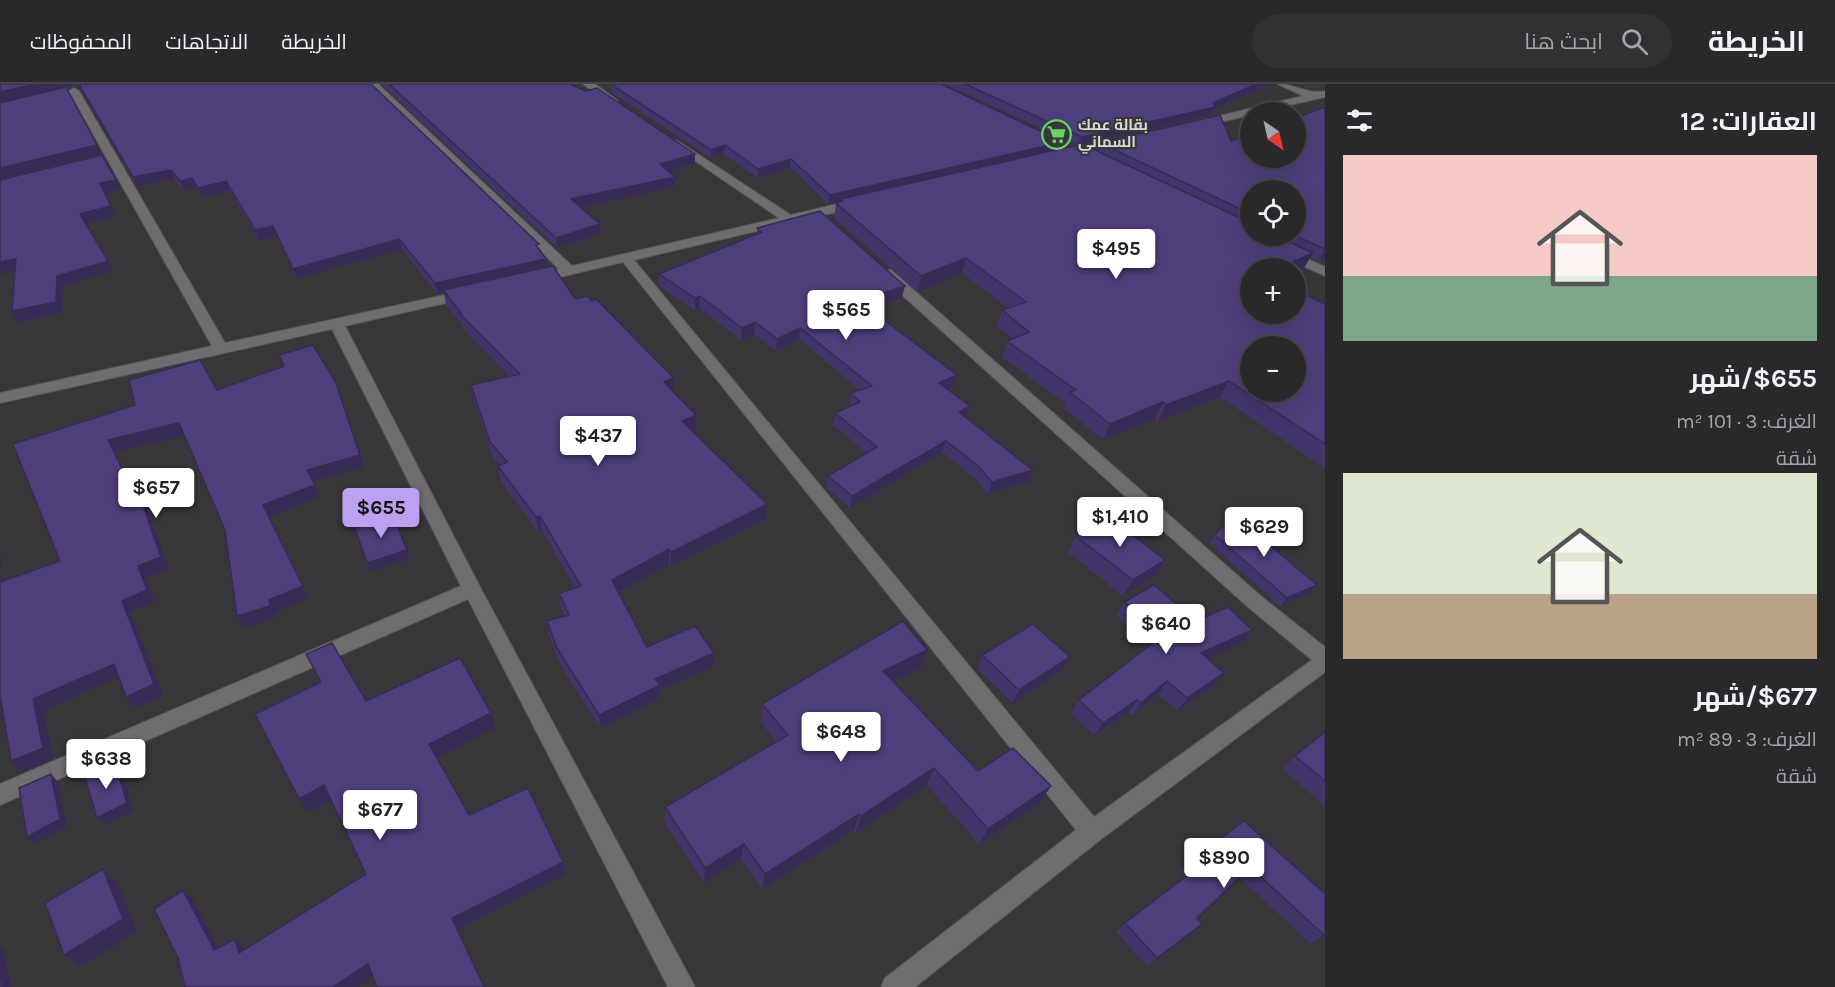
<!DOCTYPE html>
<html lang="ar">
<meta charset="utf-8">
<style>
:root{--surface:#29292c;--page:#313134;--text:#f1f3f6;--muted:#a5a6a9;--line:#454548;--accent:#bca0f2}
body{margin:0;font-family:Karla,Cairo,sans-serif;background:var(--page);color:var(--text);direction:rtl;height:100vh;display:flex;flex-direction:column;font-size:22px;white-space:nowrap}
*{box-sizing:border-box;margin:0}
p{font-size:20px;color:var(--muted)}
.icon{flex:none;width:33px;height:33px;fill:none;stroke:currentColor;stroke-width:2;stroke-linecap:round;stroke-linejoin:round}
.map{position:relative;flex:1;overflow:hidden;direction:ltr}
.panel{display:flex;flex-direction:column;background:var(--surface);width:510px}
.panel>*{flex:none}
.needle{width:39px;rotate:146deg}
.fabs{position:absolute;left:1240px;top:18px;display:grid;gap:12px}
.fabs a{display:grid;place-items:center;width:66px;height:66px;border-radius:50%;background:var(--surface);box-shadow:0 6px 24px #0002,0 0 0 2px var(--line);font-size:30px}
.price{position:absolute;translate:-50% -51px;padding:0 14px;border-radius:6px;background:#fff;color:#222;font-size:20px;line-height:39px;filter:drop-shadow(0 2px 3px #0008)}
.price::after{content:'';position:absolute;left:50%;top:36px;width:18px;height:14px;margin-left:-9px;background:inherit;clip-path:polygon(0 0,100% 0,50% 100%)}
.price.selected{background:var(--accent);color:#111}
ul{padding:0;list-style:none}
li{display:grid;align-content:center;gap:12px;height:318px;padding:0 18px}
li span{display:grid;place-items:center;height:186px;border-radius:0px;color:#555}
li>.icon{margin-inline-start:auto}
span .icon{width:108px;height:108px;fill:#fffc;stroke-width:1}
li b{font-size:26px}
h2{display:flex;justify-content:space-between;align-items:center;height:72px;padding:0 18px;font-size:26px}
header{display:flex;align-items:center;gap:36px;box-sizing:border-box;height:84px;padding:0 30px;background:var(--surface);border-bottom:2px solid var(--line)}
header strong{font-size:28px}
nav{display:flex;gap:33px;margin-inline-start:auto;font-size:21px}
.search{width:420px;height:54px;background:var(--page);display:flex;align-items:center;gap:15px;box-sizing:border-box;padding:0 21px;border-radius:33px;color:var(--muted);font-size:22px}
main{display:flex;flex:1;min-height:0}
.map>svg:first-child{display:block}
</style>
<header>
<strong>الخريطة</strong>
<div class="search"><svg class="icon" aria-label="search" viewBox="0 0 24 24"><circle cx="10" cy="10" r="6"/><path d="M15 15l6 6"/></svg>ابحث هنا</div>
<nav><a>الخريطة</a><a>الاتجاهات</a><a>المحفوظات</a></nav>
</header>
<main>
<section class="panel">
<h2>العقارات: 12<svg class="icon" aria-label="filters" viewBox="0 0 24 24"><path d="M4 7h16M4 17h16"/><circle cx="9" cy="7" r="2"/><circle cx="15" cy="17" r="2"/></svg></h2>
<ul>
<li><span style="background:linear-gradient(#f6c9c9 65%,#7fa58c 0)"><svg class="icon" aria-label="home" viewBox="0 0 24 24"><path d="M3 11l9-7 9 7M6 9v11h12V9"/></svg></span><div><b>$655/شهر</b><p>الغرف: 3 · 101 m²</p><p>شقة</p></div></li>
<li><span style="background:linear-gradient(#dfe7d0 65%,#b9a48a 0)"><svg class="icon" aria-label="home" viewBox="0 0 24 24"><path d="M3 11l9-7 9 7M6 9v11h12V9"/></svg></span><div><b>$677/شهر</b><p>الغرف: 3 · 89 m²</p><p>شقة</p></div></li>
</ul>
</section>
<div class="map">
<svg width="1325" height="903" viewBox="0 0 1325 903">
<rect width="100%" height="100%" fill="#37373a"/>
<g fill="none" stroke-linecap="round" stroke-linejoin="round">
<defs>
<path id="minor" d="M 367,0 L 378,0 L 572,182 L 779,134 L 672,61 L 670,59 L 676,56 L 791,131 L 858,115 L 862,116 L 864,119 L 862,122 L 634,176 L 1094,733 L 1312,576 L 1248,523 L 881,192 L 879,189 L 881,186 L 891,186 L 1262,513 L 1325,563 L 1325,588 L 1100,756 L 915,903 L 881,903 L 885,894 L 1076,746 L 623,178 L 535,199 L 530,198 L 528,195 L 530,192 L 559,185 Z
M 583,0 L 595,0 L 618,17 L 609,19 Z
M 1278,0 C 1295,0 1309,11 1325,7 L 1325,13 L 1260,28 L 1251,28 L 1251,31 L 1198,43 L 1193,40 L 1194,38 L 1303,12 Z
M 74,4 L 79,7 L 225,259 L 467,206 L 472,207 L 474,210 L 472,213 L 345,242 L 480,503 L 695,903 L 668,903 L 468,515 L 0,721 L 0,700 L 461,502 L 332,245 L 0,319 L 0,309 L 212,262 L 69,7 Z
M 1286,165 L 1325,183 L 1325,192 L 1281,172 L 1279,169 Z"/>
</defs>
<use href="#minor" stroke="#575658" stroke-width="2"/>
<use href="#minor" fill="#6e6e71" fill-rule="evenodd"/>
</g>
<path fill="#43356a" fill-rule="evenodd" d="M 79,0 L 540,165 L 546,175 L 547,184 L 575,215 L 591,217 L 674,308 L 696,331 L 696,345 L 692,347 L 765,435 L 670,482 L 669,480 L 618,507 L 647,563 L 713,583 L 660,606 L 660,614 L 600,644 L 559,578 L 549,551 L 547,537 L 565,532 L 561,523 L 559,509 L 575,504 L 542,446 L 538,448 L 500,396 L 498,382 L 500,381 L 493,373 L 474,315 L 471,301 L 509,292 L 462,244 L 461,239 L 446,221 L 444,208 L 437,210 L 402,165 L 296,195 L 277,152 L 259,157 L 230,107 L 202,114 L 196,103 L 184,107 L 175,95 L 137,102 L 83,9 Z
M 381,0 L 570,0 L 695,79 L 668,88 L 675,93 L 675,103 L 580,123 L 600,150 L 557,164 Z
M 945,0 L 1271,0 L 1213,25 L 1211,31 L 1084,61 L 1097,67 L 1100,59 L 1231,57 L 1325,23 L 1325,174 L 1318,177 L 1310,173 L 1304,184 L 1296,188 L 1296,184 L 1251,184 L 1325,220 L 1325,384 L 1220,313 L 1158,337 L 1155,335 L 1103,356 L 1064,324 L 1066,320 L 1002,273 L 1007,257 L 1013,255 L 997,242 L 1002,226 L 1008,224 L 962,189 L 918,208 L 834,134 L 836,119 L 837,118 L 828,120 L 790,83 L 758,94 L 724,70 L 711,74 L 612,9 L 612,1 L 1063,58 L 1061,64 L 1077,61 ZM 1251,106 L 1296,152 L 1251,152 Z
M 757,144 L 902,214 L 875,223 L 878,225 L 877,231 L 954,303 L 948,306 L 966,334 L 1028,398 L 988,410 L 973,393 L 942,368 L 850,424 L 825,403 L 828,392 L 867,369 L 833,341 L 835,329 L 851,322 L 849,320 L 851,309 L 860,306 L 799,255 L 776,266 L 754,250 L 741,256 L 699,224 L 695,226 L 659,202 L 659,190 L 757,150 Z
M 1215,451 L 1310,509 L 1280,522 L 1209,459 Z
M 1076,452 L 1165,476 L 1155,492 L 1123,512 L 1068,468 Z
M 1124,518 L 1196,537 L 1252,546 L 1242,559 L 1208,575 L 1214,602 L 1177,627 L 1158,610 L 1132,631 L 1128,629 L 1094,651 L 1071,629 L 1079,616 L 1151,561 L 1116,531 Z
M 927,566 L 921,584 L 893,597 L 978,687 L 1040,719 L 979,760 L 927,701 L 856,748 L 854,746 L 762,805 L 741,775 L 704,799 L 665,739 L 665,723 L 776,658 L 760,637 L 762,620 Z
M 982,571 L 1062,586 L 1012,619 L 977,584 Z
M 1325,648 L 1325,722 L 1282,685 L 1295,672 Z
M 1244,737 L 1325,850 L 1311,860 L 1239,793 L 1197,834 L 1202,840 L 1147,882 L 1116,848 L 1125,839 L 1186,793 L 1180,788 L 1190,778 Z"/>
<path fill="#372b56" d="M 36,0 L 79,0 L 0,19 L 0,8 Z
M 1256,0 L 1271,0 L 1213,25 L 1211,31 L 1079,62 L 1082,53 L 1213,19 Z
M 1063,58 L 1060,66 L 841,115 L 841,117 L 828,120 L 830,111 Z
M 97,61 L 102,70 L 0,95 L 0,84 Z
M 725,61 L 724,70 L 711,74 L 711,66 Z
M 695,70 L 695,79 L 660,90 L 660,80 Z
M 791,75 L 790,83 L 758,94 L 758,85 Z
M 171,86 L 175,95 L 137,102 L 133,93 Z
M 675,93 L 675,103 L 572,125 L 571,115 Z
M 192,94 L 196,103 L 184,107 L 180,97 Z
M 116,96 L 121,105 L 104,109 L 100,99 Z
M 226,97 L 230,107 L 202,114 L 198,104 Z
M 111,122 L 115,132 L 85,140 L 80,130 Z
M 600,140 L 600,150 L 557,164 L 556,154 Z
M 273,142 L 277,152 L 259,157 L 255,146 Z
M 399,155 L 402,165 L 296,195 L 293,185 Z
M 1325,166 L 1325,174 L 1318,177 Z
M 1313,169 L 1304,184 L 1296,188 L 1296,184 L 1278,184 Z
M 966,174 L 962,189 L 918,208 L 921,192 Z
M 16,175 L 22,185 L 0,190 L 0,178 Z
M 546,175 L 547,185 L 443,206 L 444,208 L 437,210 L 435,199 Z
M 108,177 L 113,187 L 63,202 L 62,228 L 18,238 L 12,227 L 57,192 Z
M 905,202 L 902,214 L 864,227 L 866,215 Z
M 700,212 L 699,224 L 695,226 L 695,214 Z
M 878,225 L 876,237 L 872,227 Z
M 755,238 L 754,250 L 741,256 L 742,244 Z
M 800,244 L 799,255 L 776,266 L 777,255 Z
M 957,291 L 954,303 L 936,311 L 939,299 Z
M 674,294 L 674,309 L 664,298 Z
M 1229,297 L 1220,313 L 1158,337 L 1166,321 Z
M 1163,318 L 1155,335 L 1103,356 L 1110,340 Z
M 970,322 L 966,334 L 959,328 Z
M 696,331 L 696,345 L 682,351 L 682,337 Z
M 179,339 L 185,352 L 115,368 L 144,427 L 137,415 L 108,356 Z
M 946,357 L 942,368 L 850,424 L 852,412 Z
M 360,371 L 364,383 L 312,398 L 307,386 Z
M 1033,386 L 1028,398 L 988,410 L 992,398 Z
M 315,401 L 320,413 L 269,433 L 263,421 Z
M 140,413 L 148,426 L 169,485 L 146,494 L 155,518 L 130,528 L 163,611 L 135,624 L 126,613 L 122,517 L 138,482 Z
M 767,420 L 765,435 L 670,482 L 671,468 Z
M 540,432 L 542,446 L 538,448 L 536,433 Z
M 0,465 L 2,485 L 0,486 Z
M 669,465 L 669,480 L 613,510 L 612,496 Z
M 407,466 L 409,475 L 370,488 L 367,479 Z
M 1165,476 L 1155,492 L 1123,512 L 1133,496 Z
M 1317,501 L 1310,509 L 1280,522 L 1287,514 Z
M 303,502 L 309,514 L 275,528 L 276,534 L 244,544 L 237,532 L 269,516 Z
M 1252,546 L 1242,559 L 1191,583 L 1201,569 Z
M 927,566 L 921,584 L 877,604 L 883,587 Z
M 714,569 L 713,583 L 660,606 L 660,614 L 600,644 L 599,631 L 655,595 Z
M 1070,573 L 1062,586 L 1012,619 L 1019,606 Z
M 114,580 L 122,591 L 44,627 L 53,675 L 22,688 L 11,677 L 33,615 Z
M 1224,589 L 1214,602 L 1177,627 L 1187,614 Z
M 1167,597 L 1158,610 L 1132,631 L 1141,619 Z
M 1137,616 L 1128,629 L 1094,651 L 1103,639 Z
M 491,629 L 495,644 L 434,675 L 429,660 Z
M 115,679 L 122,687 L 133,727 L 104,741 L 97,734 Z
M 934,684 L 927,701 L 856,748 L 861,732 Z
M 51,690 L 58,698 L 67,742 L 35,760 L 27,753 Z
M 324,701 L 332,715 L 308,729 L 299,715 Z
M 1051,702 L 1040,719 L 979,760 L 988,745 Z
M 859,730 L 854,746 L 762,805 L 765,790 Z
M 744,760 L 741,775 L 704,799 L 705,784 Z
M 563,778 L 565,790 L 458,845 L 452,834 Z
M 103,785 L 117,798 L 137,847 L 80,883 L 64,871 Z
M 183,806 L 195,818 L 225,878 L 214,866 Z
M 1202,840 L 1192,849 L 1147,882 L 1157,874 Z
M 235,855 L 246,867 L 239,869 Z
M 0,863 L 4,866 L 11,903 L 3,903 L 0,887 Z
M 368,880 L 375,891 L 358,903 L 333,903 Z"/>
<path fill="#4e3e7b" stroke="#372b56" stroke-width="1.5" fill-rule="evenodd" d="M 0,0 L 36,0 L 0,8 Z
M 79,0 L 371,0 L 539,160 L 536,161 L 546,175 L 435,199 L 399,155 L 293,185 L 273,142 L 255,146 L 226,97 L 198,104 L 192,94 L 180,97 L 171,86 L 133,93 Z
M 389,0 L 570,0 L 585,7 L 597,4 L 695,70 L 660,80 L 675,93 L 571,115 L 600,140 L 556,154 Z
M 615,0 L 941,0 L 1063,58 L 830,111 L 791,75 L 758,85 L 725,61 L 711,66 L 612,1 Z
M 965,0 L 1256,0 L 1213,19 L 1215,23 L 1082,53 Z
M 66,3 L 97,61 L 0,84 L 0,19 Z
M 1325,23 L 1325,165 L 1296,152 L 1296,106 L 1251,106 L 1251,130 L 1100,59 L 1220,31 L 1231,57 L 1251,49 L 1251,74 L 1296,74 L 1296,34 Z
M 1082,60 L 1251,139 L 1251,152 L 1277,152 L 1313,169 L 1278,184 L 1251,184 L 1251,230 L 1296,230 L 1296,206 L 1325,220 L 1325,360 L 1229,297 L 1166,321 L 1163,318 L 1110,340 L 1070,308 L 1076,306 L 1007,257 L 1029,248 L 1002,226 L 1026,218 L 966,174 L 921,192 L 836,119 L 843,117 L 841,115 ZM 1251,262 L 1296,262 L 1296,308 L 1251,308 Z
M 102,71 L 116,96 L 100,99 L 111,122 L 80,130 L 108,177 L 57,192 L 56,218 L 12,227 L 16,175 L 0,178 L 0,96 Z
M 820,127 L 905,202 L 866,215 L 878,225 L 872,227 L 957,291 L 939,299 L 970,322 L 959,328 L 1033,386 L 992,398 L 977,381 L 946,357 L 852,412 L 828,392 L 877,363 L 835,329 L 860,318 L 851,309 L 872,302 L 800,244 L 777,255 L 755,238 L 742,244 L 700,212 L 695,214 L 659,190 L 762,148 L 757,144 Z
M 553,182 L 575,215 L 588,212 L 591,217 L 596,215 L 674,294 L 664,298 L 696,331 L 682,337 L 767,420 L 671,468 L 669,465 L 612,496 L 647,563 L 695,542 L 714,569 L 655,595 L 660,601 L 599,631 L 557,564 L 547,537 L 569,531 L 559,509 L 581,502 L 540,432 L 536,433 L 498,382 L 507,378 L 490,358 L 471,301 L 520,290 L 459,229 L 461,229 L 443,206 Z
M 313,261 L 336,299 L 360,371 L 307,386 L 315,401 L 263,421 L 303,502 L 269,516 L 270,522 L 237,532 L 225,446 L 179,339 L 108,356 L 137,415 L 140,413 L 161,473 L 138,482 L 147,506 L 122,517 L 154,600 L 126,613 L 114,580 L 33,615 L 43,664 L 11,677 L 0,612 L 0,498 L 60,477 L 13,360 L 135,321 L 129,296 L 200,276 L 217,306 L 284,282 L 279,271 Z
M 1233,430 L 1317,501 L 1287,514 L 1215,451 Z
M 393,432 L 407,466 L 367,479 L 355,444 Z
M 1108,432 L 1165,476 L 1133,496 L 1076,452 Z
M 1154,501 L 1196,537 L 1228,523 L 1252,546 L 1201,569 L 1224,589 L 1187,614 L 1167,597 L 1141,619 L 1137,616 L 1103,639 L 1079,616 L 1163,551 L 1124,518 Z
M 903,537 L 927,566 L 883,587 L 978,687 L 1013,664 L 1051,702 L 988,745 L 934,684 L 861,732 L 859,730 L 765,790 L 744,760 L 705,784 L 665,723 L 788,651 L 762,620 Z
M 1033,540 L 1070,573 L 1019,606 L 982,571 Z
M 332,559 L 366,617 L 460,574 L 491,629 L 429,660 L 469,731 L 528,704 L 563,778 L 452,834 L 484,903 L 377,903 L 368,880 L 333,903 L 185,903 L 178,874 L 154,825 L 183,806 L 214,866 L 235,855 L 239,869 L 366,790 L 324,701 L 299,715 L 255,630 L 321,598 L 306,570 Z
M 1325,648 L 1325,697 L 1295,672 Z
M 115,679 L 127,719 L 97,734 L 85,694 Z
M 51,690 L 60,735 L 27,753 L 19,704 Z
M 1244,737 L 1325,810 L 1325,850 L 1324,851 L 1250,783 L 1197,834 L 1202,840 L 1157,874 L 1125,839 L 1197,784 L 1190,778 Z
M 103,785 L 123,835 L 64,871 L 45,819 Z
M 0,887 L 3,903 L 0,903 Z"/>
<defs>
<symbol id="supermarket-ring" viewBox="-11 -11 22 22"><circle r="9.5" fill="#37373a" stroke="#65d467" stroke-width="1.5"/><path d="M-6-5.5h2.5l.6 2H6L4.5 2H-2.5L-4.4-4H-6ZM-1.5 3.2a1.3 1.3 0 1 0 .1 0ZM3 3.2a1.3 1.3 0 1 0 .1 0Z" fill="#65d467"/></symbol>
</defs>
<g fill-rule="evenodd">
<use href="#supermarket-ring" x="1040" y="34" width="33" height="33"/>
</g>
<g text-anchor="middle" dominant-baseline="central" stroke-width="4.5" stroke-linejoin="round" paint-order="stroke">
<g font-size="15" font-weight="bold" fill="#d9d9da" stroke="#37373a" text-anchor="start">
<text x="1078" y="41">بقالة عمك<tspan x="1078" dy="17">السماني</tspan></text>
</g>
</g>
</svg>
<div class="fabs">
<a><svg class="needle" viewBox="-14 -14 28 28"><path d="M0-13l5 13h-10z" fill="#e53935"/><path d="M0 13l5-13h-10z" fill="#a5a6a9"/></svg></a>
<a><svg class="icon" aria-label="locate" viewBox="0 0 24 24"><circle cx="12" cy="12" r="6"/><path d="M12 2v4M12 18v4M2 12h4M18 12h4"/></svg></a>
<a>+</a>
<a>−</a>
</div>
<b class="price" style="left:1116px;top:196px">$495</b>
<b class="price" style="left:846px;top:257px">$565</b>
<b class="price" style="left:598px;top:383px">$437</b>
<b class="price" style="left:156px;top:435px">$657</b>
<b class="price selected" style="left:381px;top:455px">$655</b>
<b class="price" style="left:1120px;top:464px">$1,410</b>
<b class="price" style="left:1264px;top:474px">$629</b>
<b class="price" style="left:1166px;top:571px">$640</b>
<b class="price" style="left:841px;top:679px">$648</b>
<b class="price" style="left:106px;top:706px">$638</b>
<b class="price" style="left:380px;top:757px">$677</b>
<b class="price" style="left:1224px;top:805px">$890</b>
</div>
</main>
